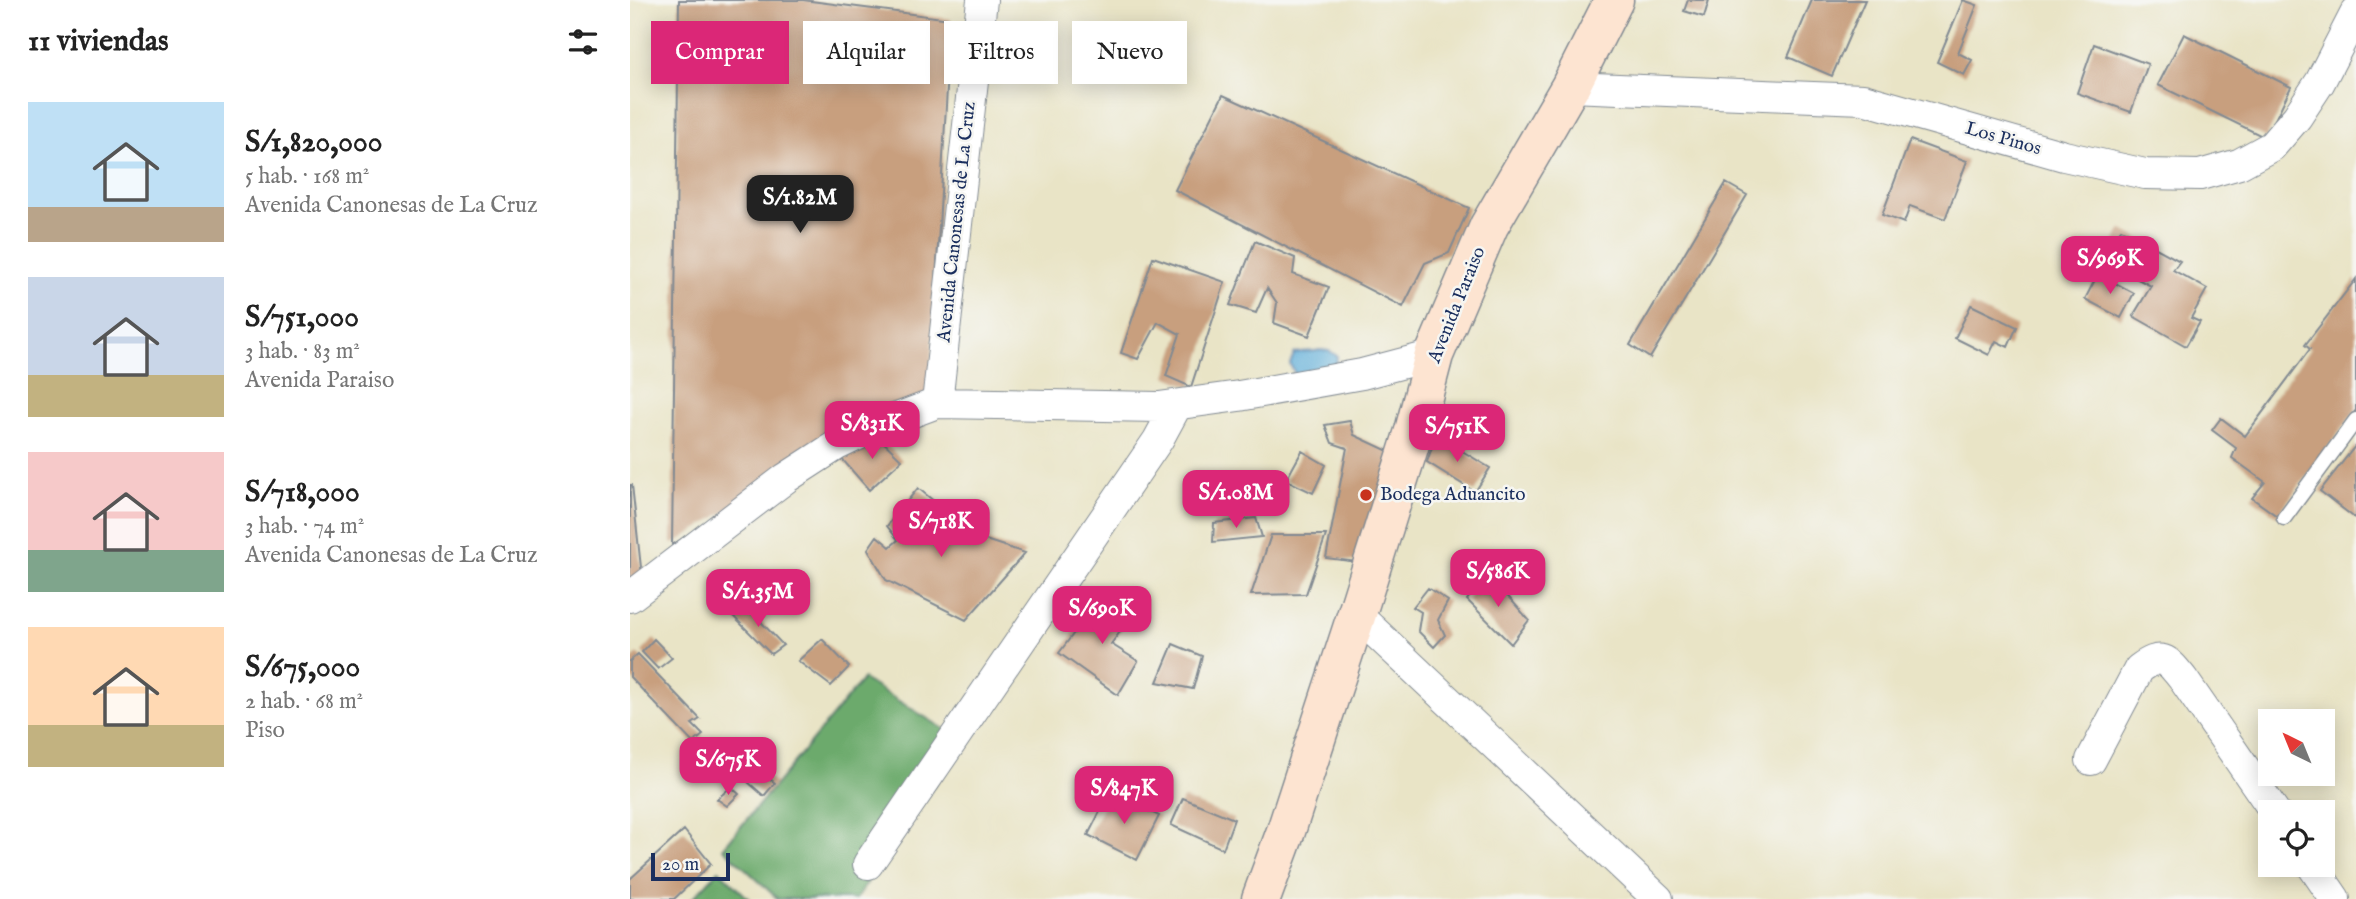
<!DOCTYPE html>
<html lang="es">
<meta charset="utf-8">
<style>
:root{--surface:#fff;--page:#f2f2f2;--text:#222;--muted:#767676;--accent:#db2777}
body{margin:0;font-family:"IM FELL English",serif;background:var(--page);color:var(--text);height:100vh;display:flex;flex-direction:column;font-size:26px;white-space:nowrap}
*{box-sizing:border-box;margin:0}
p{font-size:23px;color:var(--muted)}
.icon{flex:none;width:38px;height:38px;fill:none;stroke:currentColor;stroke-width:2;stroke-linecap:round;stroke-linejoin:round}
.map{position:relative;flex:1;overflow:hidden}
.drawer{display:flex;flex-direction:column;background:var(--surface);width:630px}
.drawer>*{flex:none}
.guide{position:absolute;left:21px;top:21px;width:665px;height:63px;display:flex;gap:14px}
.needle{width:46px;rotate:317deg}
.buttons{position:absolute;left:1628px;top:709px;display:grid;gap:14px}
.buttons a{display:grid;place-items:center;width:77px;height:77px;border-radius:0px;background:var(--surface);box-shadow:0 4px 18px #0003;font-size:35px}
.scale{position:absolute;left:21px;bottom:18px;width:79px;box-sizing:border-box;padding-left:7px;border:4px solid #1b2f5e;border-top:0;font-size:19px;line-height:24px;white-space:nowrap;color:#1b2f5e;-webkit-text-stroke:5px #f6f6f2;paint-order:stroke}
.price{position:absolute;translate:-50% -60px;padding:0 16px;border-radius:14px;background:var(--accent);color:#fff;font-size:23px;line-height:46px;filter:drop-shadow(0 2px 4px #0008)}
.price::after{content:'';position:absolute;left:50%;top:42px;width:21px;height:16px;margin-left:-10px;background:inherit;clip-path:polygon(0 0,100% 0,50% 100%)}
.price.selected{background:#222;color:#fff}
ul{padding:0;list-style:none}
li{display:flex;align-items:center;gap:21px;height:175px;padding:0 28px}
li span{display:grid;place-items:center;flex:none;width:196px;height:140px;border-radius:0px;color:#555}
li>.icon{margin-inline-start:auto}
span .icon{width:84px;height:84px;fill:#fffc;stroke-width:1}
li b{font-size:30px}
h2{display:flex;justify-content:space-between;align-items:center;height:84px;padding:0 28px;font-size:30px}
.pill{padding:0 24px;border-radius:0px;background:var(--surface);box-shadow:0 4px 18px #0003;font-size:24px;line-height:63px}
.pill.selected{background:var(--accent);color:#fff}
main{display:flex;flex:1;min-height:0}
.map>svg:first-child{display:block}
</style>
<main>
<section class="drawer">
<h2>11 viviendas<svg class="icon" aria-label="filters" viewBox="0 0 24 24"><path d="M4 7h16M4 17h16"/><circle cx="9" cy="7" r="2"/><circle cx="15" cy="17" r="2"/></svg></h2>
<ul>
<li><span style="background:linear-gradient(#bfe0f5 75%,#b9a48a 0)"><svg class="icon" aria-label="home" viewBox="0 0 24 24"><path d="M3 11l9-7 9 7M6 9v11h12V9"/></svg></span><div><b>S/1,820,000</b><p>5 hab. · 168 m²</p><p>Avenida Canonesas de La Cruz</p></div></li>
<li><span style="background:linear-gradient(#c9d6e8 70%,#c2b280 0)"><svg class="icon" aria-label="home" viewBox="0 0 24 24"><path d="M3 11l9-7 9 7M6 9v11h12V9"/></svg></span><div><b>S/751,000</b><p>3 hab. · 83 m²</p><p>Avenida Paraiso</p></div></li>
<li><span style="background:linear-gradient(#f6c9c9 70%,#7fa58c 0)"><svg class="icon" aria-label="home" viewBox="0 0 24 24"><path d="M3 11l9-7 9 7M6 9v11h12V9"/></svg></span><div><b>S/718,000</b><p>3 hab. · 74 m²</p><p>Avenida Canonesas de La Cruz</p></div></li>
<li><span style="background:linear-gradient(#ffd9b3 70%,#c2b280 0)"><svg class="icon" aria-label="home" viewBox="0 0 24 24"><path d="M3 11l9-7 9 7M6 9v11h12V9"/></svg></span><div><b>S/675,000</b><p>2 hab. · 68 m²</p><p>Piso</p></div></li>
</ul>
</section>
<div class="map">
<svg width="1726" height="899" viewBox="0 0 1726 899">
<rect width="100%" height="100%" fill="#f6f6f2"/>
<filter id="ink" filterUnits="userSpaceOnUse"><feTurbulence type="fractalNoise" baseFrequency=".0143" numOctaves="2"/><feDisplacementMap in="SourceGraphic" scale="14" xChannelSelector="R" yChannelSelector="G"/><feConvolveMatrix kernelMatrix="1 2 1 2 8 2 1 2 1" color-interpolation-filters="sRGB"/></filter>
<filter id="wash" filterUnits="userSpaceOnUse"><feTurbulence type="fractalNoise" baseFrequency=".00686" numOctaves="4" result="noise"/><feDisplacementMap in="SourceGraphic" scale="28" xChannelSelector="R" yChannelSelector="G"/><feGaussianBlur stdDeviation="1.57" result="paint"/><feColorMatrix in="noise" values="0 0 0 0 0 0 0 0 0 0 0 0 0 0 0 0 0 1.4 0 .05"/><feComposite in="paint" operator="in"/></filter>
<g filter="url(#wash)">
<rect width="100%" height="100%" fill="#e9e4c6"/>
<path fill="#6caa6c" stroke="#446c65" stroke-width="2" d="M 233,679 L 334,741 L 226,899 L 148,899 L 93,848 Z
M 89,870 L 119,899 L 62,899 Z"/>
<path fill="#5faed9" stroke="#3d6e9c" stroke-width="2" d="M 690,350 L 699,351 L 707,356 L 706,365 L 666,376 L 660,364 L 664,354 C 673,350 681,353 690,350 Z"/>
<g id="blocks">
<path fill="#c89f7e" d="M 49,0 L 173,0 L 321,19 L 299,401 L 228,427 L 42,545 Z
M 1058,0 L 1079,0 L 1074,17 L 1054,11 Z
M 1182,0 L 1235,0 L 1202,76 L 1158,57 Z
M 1333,0 L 1347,5 L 1328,53 L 1342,60 L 1334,75 L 1307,62 Z
M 1554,34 L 1661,87 L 1636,138 L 1528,85 Z
M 1464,44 L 1518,64 L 1501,112 L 1447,93 Z
M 593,95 L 839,208 L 819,253 L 795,263 L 773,307 L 545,190 Z
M 1280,140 L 1337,161 L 1315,219 L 1280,206 L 1274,223 L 1252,215 Z
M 1096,183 L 1117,195 L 1020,358 L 1000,345 Z
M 1491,229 L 1550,261 L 1543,270 L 1577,289 L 1561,318 L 1570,322 L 1556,346 L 1503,316 L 1521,286 L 1500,275 L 1503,265 L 1476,258 Z
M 625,241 L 665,258 L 663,274 L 699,287 L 679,336 L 644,323 L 647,303 L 637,288 L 626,313 L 600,305 Z
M 523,257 L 595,282 L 561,387 L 536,376 L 550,334 L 528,322 L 508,359 L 491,353 Z
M 1468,274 L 1504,293 L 1491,318 L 1455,299 Z
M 1726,279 L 1726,410 L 1647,516 L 1622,498 L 1635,482 L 1602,458 L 1606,448 L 1582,430 L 1591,418 L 1615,436 L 1680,349 L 1675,345 Z
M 1341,305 L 1387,327 L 1378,347 L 1366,341 L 1359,355 L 1325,338 Z
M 720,421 L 724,435 L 767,455 L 742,564 L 696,558 L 717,448 L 702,443 L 695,425 Z
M 246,435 L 272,460 L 239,490 L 212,459 Z
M 806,435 L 860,468 L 845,492 L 797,462 Z
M 1726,445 L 1726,519 L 1690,491 Z
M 672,451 L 696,465 L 683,493 L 656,480 Z
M 0,485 L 2,485 L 13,586 L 0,595 Z
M 288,488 L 311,507 L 305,518 L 313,526 L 395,553 L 336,620 L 256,580 L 238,549 L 247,536 L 260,547 L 268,540 L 257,526 Z
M 626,518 L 632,537 L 583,542 L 584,523 Z
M 641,535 L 696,535 L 676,594 L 621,595 Z
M 857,573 L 899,620 L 881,644 L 837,600 Z
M 798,588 L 818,601 L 808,620 L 815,635 L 804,647 L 788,631 L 791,612 L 783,607 Z
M 474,593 L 492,606 L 498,621 L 481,644 L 508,661 L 488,695 L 429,653 Z
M 114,604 L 153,645 L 141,654 L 103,616 Z
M 24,639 L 42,658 L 28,669 L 12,652 Z
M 192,639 L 219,667 L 201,686 L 168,661 Z
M 543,644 L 572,656 L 563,689 L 527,682 Z
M 8,654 L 70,719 L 62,724 L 73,735 L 63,743 L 0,677 L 0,661 Z
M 121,764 L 145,783 L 134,796 L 111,776 Z
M 101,787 L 109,794 L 97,806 L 87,799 Z
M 480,792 L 529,816 L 507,860 L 458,835 Z
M 553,798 L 604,819 L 593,849 L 541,825 Z
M 54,830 L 81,864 L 44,899 L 0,899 L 0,879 Z"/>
</g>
</g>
<g filter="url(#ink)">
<use href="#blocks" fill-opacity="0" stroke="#828a92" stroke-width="2"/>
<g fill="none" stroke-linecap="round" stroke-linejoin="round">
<defs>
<path id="service" d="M 1654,518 L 1726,420"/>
<path id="minor" d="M 940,87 L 1233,99 L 1434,156 L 1515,174 L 1570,175 L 1609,164 L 1642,146 L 1667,117 L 1690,82 L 1726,12
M 307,403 L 352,0
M 0,597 L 156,478 L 207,445 L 251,424 L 307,403 L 529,407 L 609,396 L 732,374 L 804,355
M 726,614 L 1028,899
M 1461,760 L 1509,669 C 1532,652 1537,659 1553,679 L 1645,812
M 238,864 L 528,440 L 547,405
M 1681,864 L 1705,899"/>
<path id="secondary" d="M 631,899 L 656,831 L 729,607 L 784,431 L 804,355 L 859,226 L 940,87 L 984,0"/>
</defs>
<use href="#service" stroke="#828a92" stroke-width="17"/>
<use href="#minor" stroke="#828a92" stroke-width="32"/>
<use href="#secondary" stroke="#828a92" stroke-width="41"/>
<use href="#service" stroke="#fff" stroke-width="14"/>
<use href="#minor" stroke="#fff" stroke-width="30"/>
<use href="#secondary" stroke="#fde4d1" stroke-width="38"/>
</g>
</g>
<circle fill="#c8321e" stroke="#f6f6f2" stroke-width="2.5" cx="736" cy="495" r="7"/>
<g text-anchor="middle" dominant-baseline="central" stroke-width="5" stroke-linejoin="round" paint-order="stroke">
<g font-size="19" fill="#1b2f5e" stroke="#f6f6f2">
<text transform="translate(1373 139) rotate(16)">Los Pinos</text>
<text transform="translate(327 222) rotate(-84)">Avenida Canonesas de La Cruz</text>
<text transform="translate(827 305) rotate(-68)">Avenida Paraiso</text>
</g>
<g font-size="19" fill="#1b2f5e" stroke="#f6f6f2" text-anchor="start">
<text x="750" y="495">Bodega Aduancito</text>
</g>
</g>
</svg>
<div class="buttons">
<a><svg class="needle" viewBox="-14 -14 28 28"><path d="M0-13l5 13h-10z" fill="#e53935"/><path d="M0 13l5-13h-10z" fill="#767676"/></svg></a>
<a><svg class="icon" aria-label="locate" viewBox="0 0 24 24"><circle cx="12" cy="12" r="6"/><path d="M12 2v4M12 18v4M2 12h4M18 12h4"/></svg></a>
</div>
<div class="scale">20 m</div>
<b class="price selected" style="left:170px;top:235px">S/1.82M</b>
<b class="price" style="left:1480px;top:296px">S/969K</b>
<b class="price" style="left:242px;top:461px">S/831K</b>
<b class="price" style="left:827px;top:464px">S/751K</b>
<b class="price" style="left:606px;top:530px">S/1.08M</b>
<b class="price" style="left:311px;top:559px">S/718K</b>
<b class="price" style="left:868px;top:609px">S/586K</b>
<b class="price" style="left:128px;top:629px">S/1.35M</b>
<b class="price" style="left:472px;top:646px">S/690K</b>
<b class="price" style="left:98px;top:797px">S/675K</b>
<b class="price" style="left:494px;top:826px">S/847K</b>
<div class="guide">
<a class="pill selected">Comprar</a>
<a class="pill">Alquilar</a>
<a class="pill">Filtros</a>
<a class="pill">Nuevo</a>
</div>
</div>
</main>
